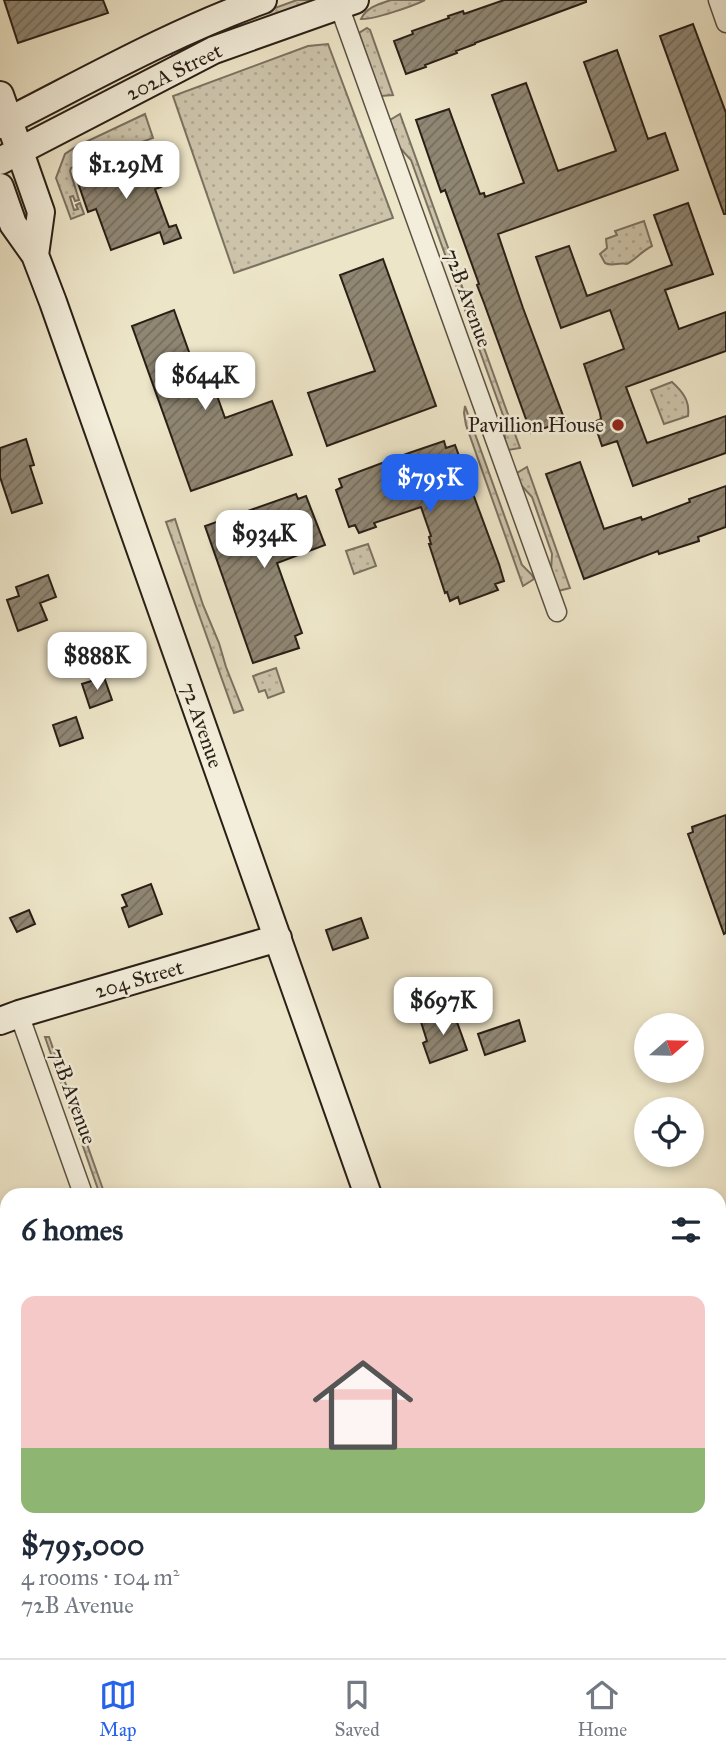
<!DOCTYPE html>
<meta charset="utf-8">
<style>
:root{--surface:#fff;--page:#f2f2f3;--text:#1f2937;--muted:#747a83;--line:#e0e1e3;--accent:#2563eb}
body{margin:0;font-family:"IM FELL Great Primer",serif;background:var(--page);color:var(--text);height:100vh;display:flex;flex-direction:column;font-size:26px;white-space:nowrap}
*{box-sizing:border-box;margin:0}
p{font-size:23px;color:var(--muted)}
.icon{flex:none;width:38px;height:38px;fill:none;stroke:currentColor;stroke-width:2;stroke-linecap:round;stroke-linejoin:round}
.map{position:relative;flex:1;overflow:hidden}
.drawer{position:absolute;left:0px;top:1188px;width:726px;height:471px;display:flex;flex-direction:column;background:var(--surface);border-radius:21px 21px 0 0;box-shadow:0 4px 10px #0003}
.drawer>*{flex:none}
.needle{width:46px;rotate:70deg}
.tools{position:absolute;left:634px;top:1013px;display:grid;gap:14px}
.tools a{display:grid;place-items:center;width:70px;height:70px;border-radius:50%;background:var(--surface);box-shadow:0 4px 10px #0003;font-size:35px}
.price{position:absolute;translate:-50% -60px;padding:0 16px;border-radius:14px;background:#fff;color:#222;font-size:23px;line-height:46px;filter:drop-shadow(0 2px 4px #0008)}
.price::after{content:'';position:absolute;left:50%;top:42px;width:21px;height:16px;margin-left:-10px;background:inherit;clip-path:polygon(0 0,100% 0,50% 100%)}
.price.on{background:var(--accent);color:#fff}
ul{padding:0;list-style:none}
li{display:grid;align-content:center;gap:14px;height:371px;padding:0 21px}
li span{display:grid;place-items:center;height:217px;border-radius:14px;color:#555}
li>.icon{margin-inline-start:auto}
span .icon{width:126px;height:126px;fill:#fffc;stroke-width:1}
li b{font-size:30px}
h2{display:flex;justify-content:space-between;align-items:center;height:84px;padding:0 21px;font-size:30px}
.tabs{display:flex;justify-content:space-around;align-items:center;height:98px;border-top:2px solid var(--line);background:var(--surface);font-size:19px;color:var(--muted)}
.tabs a{display:grid;justify-items:center;gap:4px}
.tabs .on{color:var(--accent)}
.map>svg:first-child{display:block}
</style>
<div class="map">
<svg width="726" height="1658" viewBox="0 0 726 1658">
<defs>
<pattern id="green-dots" width="8" height="8" patternUnits="userSpaceOnUse" patternTransform="scale(1.75)"><rect width="8" height="8" fill="#ccc3aa"/><path d="M2 2h.1M6 6h.1" fill="none" stroke="#afa792" stroke-width="1.8" stroke-linecap="round"/></pattern>
<pattern id="building-hatch" width="6" height="6" patternUnits="userSpaceOnUse" patternTransform="scale(1.75)"><rect width="6" height="6" fill="#8f8673"/><path d="M-1 1l2-2M0 6l6-6M5 7l2-2" fill="none" stroke="#756d5d"/></pattern>
</defs>
<rect width="100%" height="100%" fill="#ede5c8"/>
<filter id="stains"><feTurbulence type="fractalNoise" baseFrequency=".00286" numOctaves="4"/><feColorMatrix values="0 0 0 0 .2 0 0 0 0 .09 0 0 0 0 .02 0 0 0 .5 -.17"/></filter>
<radialGradient id="worn" r=".72"><stop offset=".6" stop-color="#630" stop-opacity="0"/><stop offset="1" stop-color="#630" stop-opacity=".3"/></radialGradient>
<path fill="url(#green-dots)" stroke="#7b7160" stroke-width="2" d="M 297,0 L 322,0 L 173,58 L 171,53 L 214,30 Z
M 391,0 L 425,0 C 413,6 373,20 361,19 C 367,7 379,4 391,0 Z
M 367,28 L 370,30 L 393,95 L 381,96 L 359,33 Z
M 328,44 L 393,218 L 234,273 L 173,96 L 308,46 Z
M 145,114 L 153,138 L 71,168 L 70,171 L 79,200 L 75,201 L 73,196 L 70,197 L 74,210 L 78,209 L 76,205 L 80,203 L 84,214 L 71,219 L 56,178 L 65,154 L 77,146 Z
M 400,114 L 520,448 L 508,450 L 505,440 L 504,418 L 411,160 L 399,147 L 390,120 Z
M 644,221 L 652,246 C 642,251 636,259 627,264 C 618,262 613,267 605,263 L 600,254 L 607,248 L 606,239 L 617,235 L 615,231 Z
M 672,382 C 683,392 690,401 688,416 L 664,424 L 651,390 Z
M 465,406 L 522,565 L 532,575 L 534,579 L 523,586 L 466,425 L 464,413 Z
M 527,467 L 570,588 L 558,591 L 551,571 L 552,554 L 532,497 L 521,485 L 517,473 Z
M 175,519 L 203,605 L 219,643 L 226,667 L 243,710 L 234,713 L 166,522 Z
M 368,544 L 376,566 L 354,574 L 346,551 Z
M 276,668 L 284,692 L 268,698 L 265,690 L 259,692 L 253,676 Z
M 45,1037 L 49,1037 L 105,1195 L 100,1195 Z"/>
<path fill="url(#building-hatch)" stroke="#2a1f16" stroke-width="2" d="M 4,0 L 103,0 L 108,13 L 18,43 Z
M 504,0 L 586,0 L 586,2 L 475,43 L 475,44 L 456,51 L 457,53 L 425,65 L 426,67 L 406,74 L 394,41 L 413,34 L 412,31 L 449,18 L 448,16 L 463,11 L 464,14 Z
M 693,24 L 726,113 L 726,214 L 724,214 L 660,36 Z
M 617,50 L 648,139 L 665,133 L 678,170 L 498,234 L 523,308 L 565,421 L 531,433 L 484,303 L 477,285 L 479,284 L 445,190 L 441,192 L 416,120 L 449,109 L 480,194 L 484,193 L 485,197 L 524,183 L 492,95 L 526,83 L 558,171 L 616,151 L 584,62 Z
M 139,151 L 150,174 L 156,172 L 161,187 L 155,189 L 169,227 L 176,225 L 181,238 L 164,244 L 160,232 L 111,250 L 96,209 L 88,212 L 75,174 Z
M 688,203 L 713,274 L 665,290 L 679,329 L 726,312 L 726,351 L 626,387 L 647,443 L 726,416 L 726,453 L 633,486 L 617,441 L 602,446 L 594,422 L 601,419 L 600,413 L 584,364 L 624,349 L 610,310 L 561,328 L 536,257 L 569,246 L 587,296 L 672,265 L 654,215 Z
M 383,259 L 436,406 L 327,446 L 308,393 L 375,371 L 340,275 Z
M 174,310 L 204,394 L 215,390 L 225,418 L 272,401 L 292,455 L 191,491 L 132,326 Z
M 26,439 L 34,465 L 30,466 L 42,503 L 12,513 L 0,477 L 0,448 Z
M 444,441 L 446,448 L 455,445 L 499,564 L 504,581 L 495,584 L 498,590 L 460,604 L 458,597 L 450,601 L 447,592 L 445,593 L 429,544 L 431,544 L 429,537 L 431,536 L 421,507 L 374,523 L 376,527 L 359,533 L 355,525 L 349,527 L 336,490 L 342,487 L 339,479 L 409,453 Z
M 580,462 L 604,529 L 641,517 L 642,520 L 690,502 L 689,499 L 726,486 L 726,527 L 698,537 L 699,541 L 659,554 L 658,551 L 584,579 L 546,474 Z
M 296,494 L 298,499 L 306,496 L 325,545 L 277,563 L 302,633 L 295,636 L 299,648 L 253,663 L 205,526 Z
M 48,575 L 56,597 L 40,603 L 47,620 L 18,631 L 7,600 L 19,596 L 16,587 Z
M 104,677 L 112,700 L 90,708 L 82,684 Z
M 76,717 L 83,738 L 60,746 L 53,725 Z
M 726,815 L 726,933 L 724,934 L 688,834 L 693,832 L 692,827 Z
M 151,884 L 162,914 L 129,927 L 122,908 L 127,906 L 122,895 Z
M 29,910 L 35,924 L 17,932 L 10,918 Z
M 361,918 L 368,938 L 333,950 L 326,930 Z
M 453,1011 L 467,1050 L 430,1063 L 423,1043 L 427,1041 L 421,1022 Z
M 519,1020 L 525,1041 L 485,1055 L 478,1034 Z"/>
<g fill="none" stroke-linecap="round" stroke-linejoin="round">
<defs>
<path id="street" d="M 337,0 L 557,612
M 718,0 L 726,23
M 19,1014 L 83,1194 L 78,1195
M 0,1223 L 7,1220
M 0,1610 L 7,1608"/>
<path id="secondary" d="M 0,95 L 41,212 L 35,255
M 0,125 C 87,81 171,33 263,0
M 0,161 L 214,50 L 355,0
M 0,187 L 13,224 L 35,255 L 53,302 L 368,1195
M 0,1021 L 19,1014 L 278,938
M 528,1652 L 530,1658"/>
</defs>
<use href="#street" stroke="#5b5042" stroke-width="21"/>
<use href="#secondary" stroke="#2a1f16" stroke-width="30"/>
<use href="#street" stroke="#f3eedb" stroke-width="18"/>
<use href="#secondary" stroke="#f3eedb" stroke-width="26"/>
</g>
<circle fill="#8f2418" stroke="#f3eedb" stroke-width="2.5" cx="618" cy="425" r="7"/>
<g text-anchor="middle" dominant-baseline="central" stroke-width="5" stroke-linejoin="round" paint-order="stroke">
<g font-size="21" fill="#2a1f16" stroke="#f3eedb">
<text transform="translate(174 72) rotate(-26)">202A Street</text>
<text transform="translate(468 298) rotate(70)">72B Avenue</text>
<text transform="translate(202 725) rotate(71)">72 Avenue</text>
<text transform="translate(139 979) rotate(-16)">204 Street</text>
<text transform="translate(73 1096) rotate(70)">71B Avenue</text>
</g>
<g font-size="21" fill="#2a1f16" stroke="#f3eedb" text-anchor="end">
<text x="604" y="425">Pavillion House</text>
</g>
</g>
<rect width="100%" height="100%" filter="url(#stains)"/>
<rect width="100%" height="100%" fill="url(#worn)"/>
</svg>
<div class="tools">
<a><svg class="needle" viewBox="-14 -14 28 28"><path d="M0-13l5 13h-10z" fill="#e53935"/><path d="M0 13l5-13h-10z" fill="#747a83"/></svg></a>
<a><svg class="icon" aria-label="locate" viewBox="0 0 24 24"><circle cx="12" cy="12" r="6"/><path d="M12 2v4M12 18v4M2 12h4M18 12h4"/></svg></a>
</div>
<b class="price" style="left:126px;top:201px">$1.29M</b>
<b class="price" style="left:205px;top:412px">$644K</b>
<b class="price on" style="left:430px;top:514px">$795K</b>
<b class="price" style="left:264px;top:570px">$934K</b>
<b class="price" style="left:97px;top:692px">$888K</b>
<b class="price" style="left:443px;top:1037px">$697K</b>
<section class="drawer">
<h2>6 homes<svg class="icon" aria-label="filters" viewBox="0 0 24 24"><path d="M4 7h16M4 17h16"/><circle cx="9" cy="7" r="2"/><circle cx="15" cy="17" r="2"/></svg></h2>
<ul>
<li><span style="background:linear-gradient(#f6c9c9 70%,#8fb573 0)"><svg class="icon" aria-label="home" viewBox="0 0 24 24"><path d="M3 11l9-7 9 7M6 9v11h12V9"/></svg></span><div><b>$795,000</b><p>4 rooms · 104 m²</p><p>72B Avenue</p></div></li>
</ul>
</section>
</div>
<nav class="tabs">
<a class="on"><svg class="icon" aria-label="map" viewBox="0 0 24 24"><path d="M3 6l6-2 6 2 6-2v14l-6 2-6-2-6 2zM9 4v14M15 6v14"/></svg>Map</a>
<a><svg class="icon" aria-label="saved" viewBox="0 0 24 24"><path d="M7 4h10v16l-5-4-5 4z"/></svg>Saved</a>
<a><svg class="icon" aria-label="home" viewBox="0 0 24 24"><path d="M3 11l9-7 9 7M6 9v11h12V9"/></svg>Home</a>
</nav>
